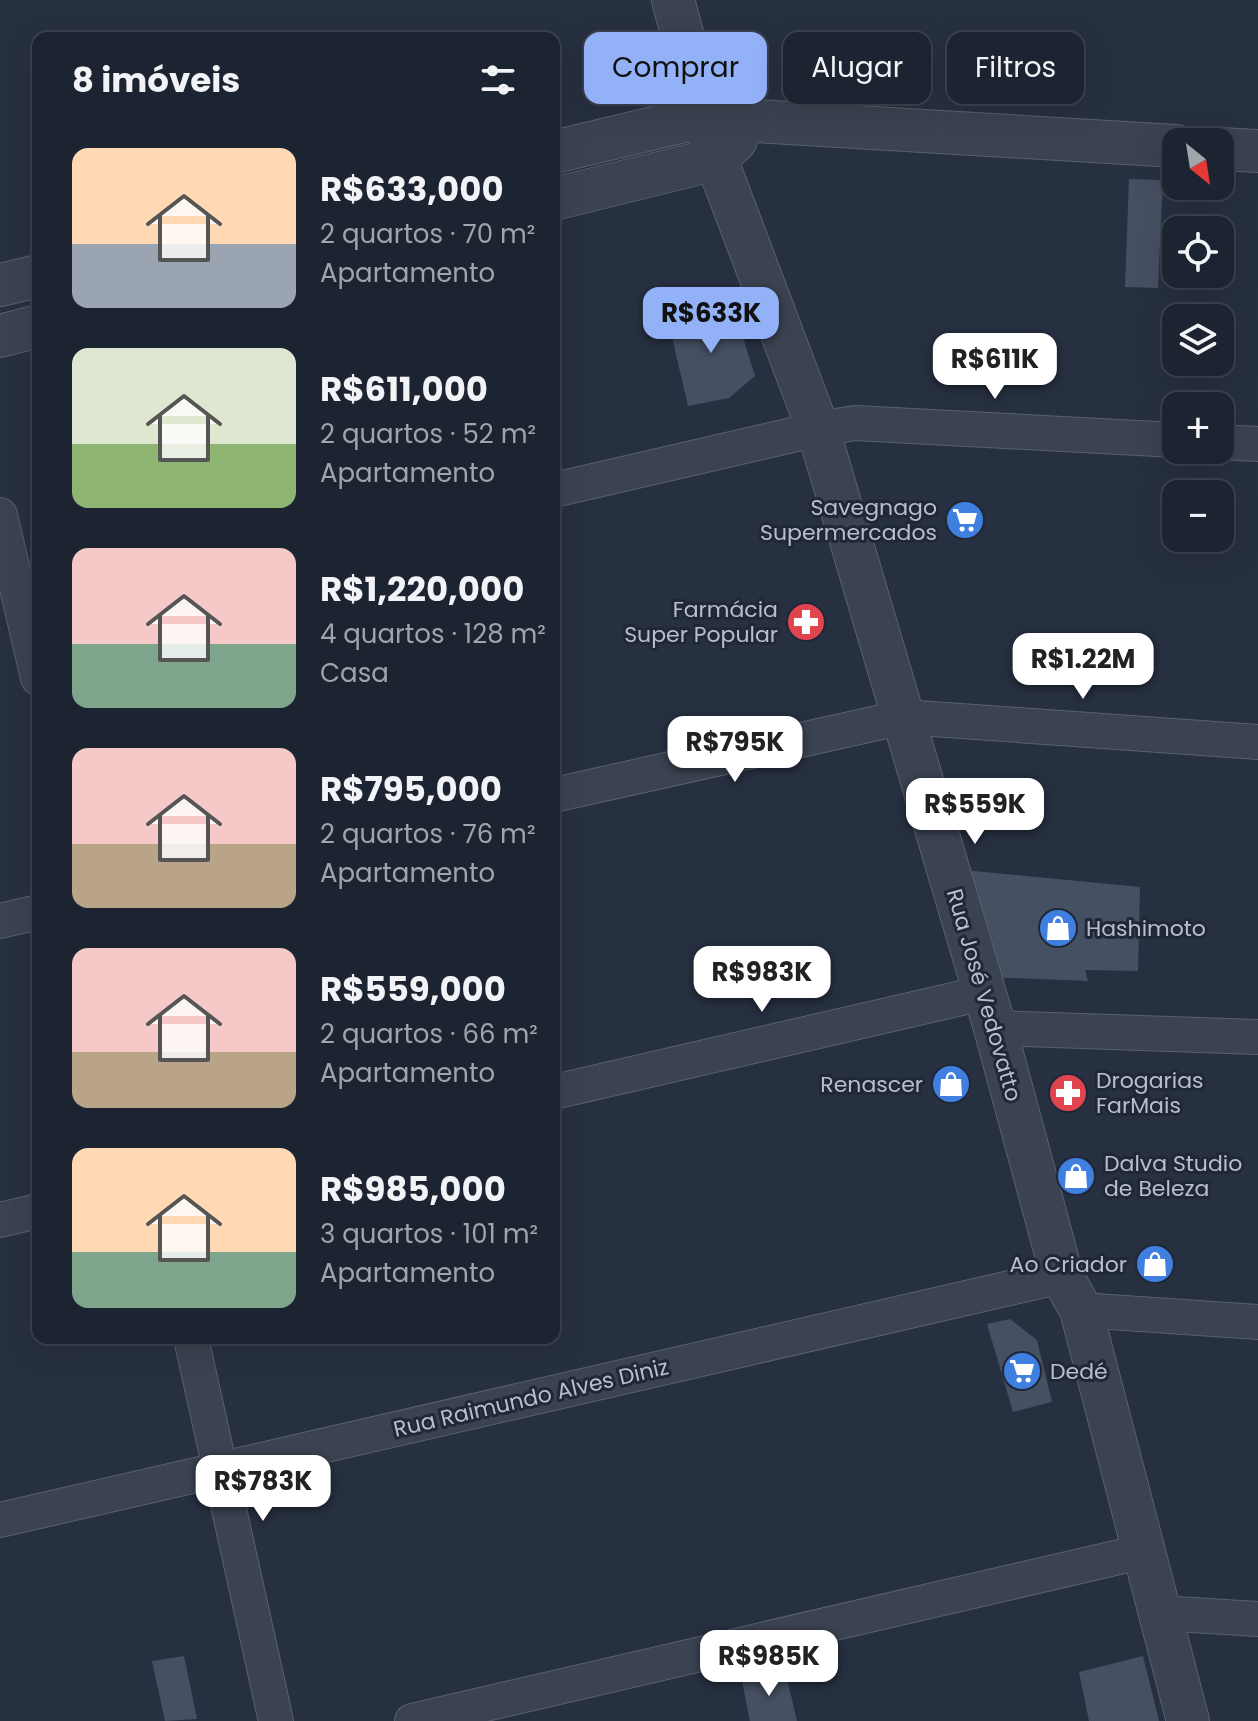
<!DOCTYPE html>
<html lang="pt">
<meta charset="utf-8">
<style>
:root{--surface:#1d2431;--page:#252c39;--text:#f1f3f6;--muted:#a0a4ab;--line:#3b414d;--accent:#92b1f6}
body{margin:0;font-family:Poppins,sans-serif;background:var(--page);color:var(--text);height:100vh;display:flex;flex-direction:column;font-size:30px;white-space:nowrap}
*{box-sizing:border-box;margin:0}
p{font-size:26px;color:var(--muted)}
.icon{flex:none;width:44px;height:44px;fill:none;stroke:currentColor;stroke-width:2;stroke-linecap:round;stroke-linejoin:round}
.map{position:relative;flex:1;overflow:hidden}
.drawer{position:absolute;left:32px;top:32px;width:528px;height:1312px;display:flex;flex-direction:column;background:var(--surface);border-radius:16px;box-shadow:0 8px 32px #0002,0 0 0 2px var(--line)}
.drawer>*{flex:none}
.hud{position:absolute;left:584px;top:32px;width:554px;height:72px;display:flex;gap:16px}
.needle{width:52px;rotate:150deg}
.buttons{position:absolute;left:1162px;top:128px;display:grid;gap:16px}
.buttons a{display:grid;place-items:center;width:72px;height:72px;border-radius:16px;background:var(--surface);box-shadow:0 8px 32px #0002,0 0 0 2px var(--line);font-size:40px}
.price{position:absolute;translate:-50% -68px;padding:0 18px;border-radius:16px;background:#fff;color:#222;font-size:26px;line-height:52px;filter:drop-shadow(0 2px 4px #0008)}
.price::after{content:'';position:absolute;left:50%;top:48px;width:24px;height:18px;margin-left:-12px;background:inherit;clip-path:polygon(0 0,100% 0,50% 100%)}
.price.on{background:var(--accent);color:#111}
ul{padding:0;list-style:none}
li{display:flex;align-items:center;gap:24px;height:200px;padding:0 40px}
li span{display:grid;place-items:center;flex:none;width:224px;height:160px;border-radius:16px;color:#555}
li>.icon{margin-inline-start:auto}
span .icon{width:96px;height:96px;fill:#fffc;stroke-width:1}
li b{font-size:34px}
h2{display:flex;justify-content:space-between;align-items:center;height:96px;padding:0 40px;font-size:34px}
.tag{padding:0 28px;border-radius:16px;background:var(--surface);box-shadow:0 8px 32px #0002,0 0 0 2px var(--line);font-size:28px;line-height:72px}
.tag.on{background:var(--accent);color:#111}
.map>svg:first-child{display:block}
</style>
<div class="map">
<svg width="1258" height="1721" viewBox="0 0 1258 1721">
<rect width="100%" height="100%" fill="#273041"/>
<path fill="#465063" d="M 1129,179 L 1163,180 L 1158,288 L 1125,287 Z
M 733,305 L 755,376 L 729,398 L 688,406 L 668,320 Z
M 963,870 L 1140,887 L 1138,971 L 1085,970 L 1088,981 L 988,977 Z
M 1010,1319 L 1037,1340 L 1052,1402 L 1013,1412 L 987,1324 Z
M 184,1656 L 197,1719 L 165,1721 L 152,1661 Z
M 1143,1656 L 1159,1721 L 1089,1721 L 1079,1672 Z
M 785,1670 L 797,1721 L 750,1721 L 742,1681 Z"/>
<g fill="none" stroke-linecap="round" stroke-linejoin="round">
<defs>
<path id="minor" d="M 1220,442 L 1258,444
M 554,490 L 818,429 L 855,423 L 1176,440
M 0,515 L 38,678
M 554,795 L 904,717 L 1258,742
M 0,921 L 38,912
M 995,1028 L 1258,1037
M 554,1092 L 983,993
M 0,1220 L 38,1211
M 1081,1310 L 1258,1322
M 191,1338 L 276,1721
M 0,1520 L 1062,1276
M 1159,1613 L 1258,1619
M 412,1721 L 1145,1551"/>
<path id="tertiary" d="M 673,0 L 716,159 L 818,429 L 995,1028 L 1062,1276 L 1081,1310 L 1188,1721
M 1220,149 L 1258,151
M 554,152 L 704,116 L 756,121 L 1176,146
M 554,199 L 716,159 L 736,140
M 0,285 L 38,276
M 0,336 L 38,326"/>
</defs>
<use href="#minor" stroke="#59606e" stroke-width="36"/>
<use href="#tertiary" stroke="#59606e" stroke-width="44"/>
<use href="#minor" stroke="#3b4251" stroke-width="34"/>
<use href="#tertiary" stroke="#3b4251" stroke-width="42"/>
</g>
<defs>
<symbol id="supermarket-disc" viewBox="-11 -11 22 22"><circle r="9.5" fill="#3f7fe0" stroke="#202736"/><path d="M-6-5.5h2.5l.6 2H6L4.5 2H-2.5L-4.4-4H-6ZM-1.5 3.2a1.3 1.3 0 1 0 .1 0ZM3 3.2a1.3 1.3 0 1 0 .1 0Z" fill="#fff"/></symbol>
<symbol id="pharmacy-disc" viewBox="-11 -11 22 22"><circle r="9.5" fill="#e0444e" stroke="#202736"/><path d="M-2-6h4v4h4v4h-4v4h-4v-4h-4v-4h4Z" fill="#fff"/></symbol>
<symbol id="shop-disc" viewBox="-11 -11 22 22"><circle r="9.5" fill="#3f7fe0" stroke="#202736"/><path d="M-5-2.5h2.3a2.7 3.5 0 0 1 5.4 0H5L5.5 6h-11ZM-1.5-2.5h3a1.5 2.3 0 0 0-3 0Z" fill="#fff"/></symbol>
</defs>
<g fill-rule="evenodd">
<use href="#supermarket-disc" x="943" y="498" width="44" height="44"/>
<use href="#pharmacy-disc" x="784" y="600" width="44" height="44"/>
<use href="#shop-disc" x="1036" y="906" width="44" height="44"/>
<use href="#shop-disc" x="929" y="1062" width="44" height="44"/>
<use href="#pharmacy-disc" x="1046" y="1071" width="44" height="44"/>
<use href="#shop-disc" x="1054" y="1154" width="44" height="44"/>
<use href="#shop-disc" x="1133" y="1242" width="44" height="44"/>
<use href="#supermarket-disc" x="1000" y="1349" width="44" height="44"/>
</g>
<g text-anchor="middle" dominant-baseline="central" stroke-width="6" stroke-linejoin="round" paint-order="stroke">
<g font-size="22" fill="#b8becb" stroke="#202736" text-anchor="end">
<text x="937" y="507">Savegnago<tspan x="937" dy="25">Supermercados</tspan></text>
<text x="778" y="609">Farmácia<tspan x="778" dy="25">Super Popular</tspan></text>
<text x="1086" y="928" text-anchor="start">Hashimoto</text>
<text x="1096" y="1080" text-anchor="start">Drogarias<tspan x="1096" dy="25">FarMais</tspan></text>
<text x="923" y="1084">Renascer</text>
<text x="1104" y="1163" text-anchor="start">Dalva Studio<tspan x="1104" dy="25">de Beleza</tspan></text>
<text x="1127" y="1264">Ao Criador</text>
<text x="1050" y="1371" text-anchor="start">Dedé</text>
</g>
<g font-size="22" fill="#b8becb" stroke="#202736">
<text transform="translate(984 995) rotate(74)">Rua José Vedovatto</text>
<text transform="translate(531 1398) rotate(-13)">Rua Raimundo Alves Diniz</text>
</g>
</g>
</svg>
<div class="buttons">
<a><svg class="needle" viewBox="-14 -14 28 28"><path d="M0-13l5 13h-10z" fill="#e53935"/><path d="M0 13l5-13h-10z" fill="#a0a4ab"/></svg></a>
<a><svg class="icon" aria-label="locate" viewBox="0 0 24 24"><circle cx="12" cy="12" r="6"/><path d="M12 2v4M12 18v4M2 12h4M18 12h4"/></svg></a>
<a><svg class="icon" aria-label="layers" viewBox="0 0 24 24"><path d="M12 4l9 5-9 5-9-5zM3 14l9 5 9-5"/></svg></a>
<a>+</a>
<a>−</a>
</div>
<b class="price on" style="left:711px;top:355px">R$633K</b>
<b class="price" style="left:995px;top:401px">R$611K</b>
<b class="price" style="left:1083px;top:701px">R$1.22M</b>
<b class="price" style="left:735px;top:784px">R$795K</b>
<b class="price" style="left:975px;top:846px">R$559K</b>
<b class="price" style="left:762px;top:1014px">R$983K</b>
<b class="price" style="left:263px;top:1523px">R$783K</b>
<b class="price" style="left:769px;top:1698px">R$985K</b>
<div class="hud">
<a class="tag on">Comprar</a>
<a class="tag">Alugar</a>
<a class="tag">Filtros</a>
</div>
<section class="drawer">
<h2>8 imóveis<svg class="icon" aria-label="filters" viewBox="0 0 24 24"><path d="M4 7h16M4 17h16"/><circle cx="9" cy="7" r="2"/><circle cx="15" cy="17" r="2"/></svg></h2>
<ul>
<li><span style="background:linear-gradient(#ffd9b3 60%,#9aa5b1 0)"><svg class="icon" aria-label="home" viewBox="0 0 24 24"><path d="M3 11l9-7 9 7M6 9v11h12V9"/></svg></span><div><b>R$633,000</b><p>2 quartos · 70 m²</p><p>Apartamento</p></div></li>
<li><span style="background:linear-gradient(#dfe7d0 60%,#8fb573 0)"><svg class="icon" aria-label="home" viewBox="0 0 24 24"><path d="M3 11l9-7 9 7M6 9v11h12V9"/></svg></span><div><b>R$611,000</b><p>2 quartos · 52 m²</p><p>Apartamento</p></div></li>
<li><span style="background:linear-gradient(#f6c9c9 60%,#7fa58c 0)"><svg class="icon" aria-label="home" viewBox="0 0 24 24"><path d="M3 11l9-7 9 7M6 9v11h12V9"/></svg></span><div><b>R$1,220,000</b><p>4 quartos · 128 m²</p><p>Casa</p></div></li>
<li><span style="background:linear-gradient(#f6c9c9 60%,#b9a48a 0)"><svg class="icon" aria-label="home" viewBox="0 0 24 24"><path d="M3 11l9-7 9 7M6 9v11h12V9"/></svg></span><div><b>R$795,000</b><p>2 quartos · 76 m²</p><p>Apartamento</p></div></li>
<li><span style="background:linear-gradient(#f6c9c9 65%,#b9a48a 0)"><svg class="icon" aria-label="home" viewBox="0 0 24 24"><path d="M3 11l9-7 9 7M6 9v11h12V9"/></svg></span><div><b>R$559,000</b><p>2 quartos · 66 m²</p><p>Apartamento</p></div></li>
<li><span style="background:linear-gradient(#ffd9b3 65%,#7fa58c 0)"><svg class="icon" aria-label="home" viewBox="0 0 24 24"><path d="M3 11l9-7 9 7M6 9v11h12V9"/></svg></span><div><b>R$985,000</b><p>3 quartos · 101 m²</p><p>Apartamento</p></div></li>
</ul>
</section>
</div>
